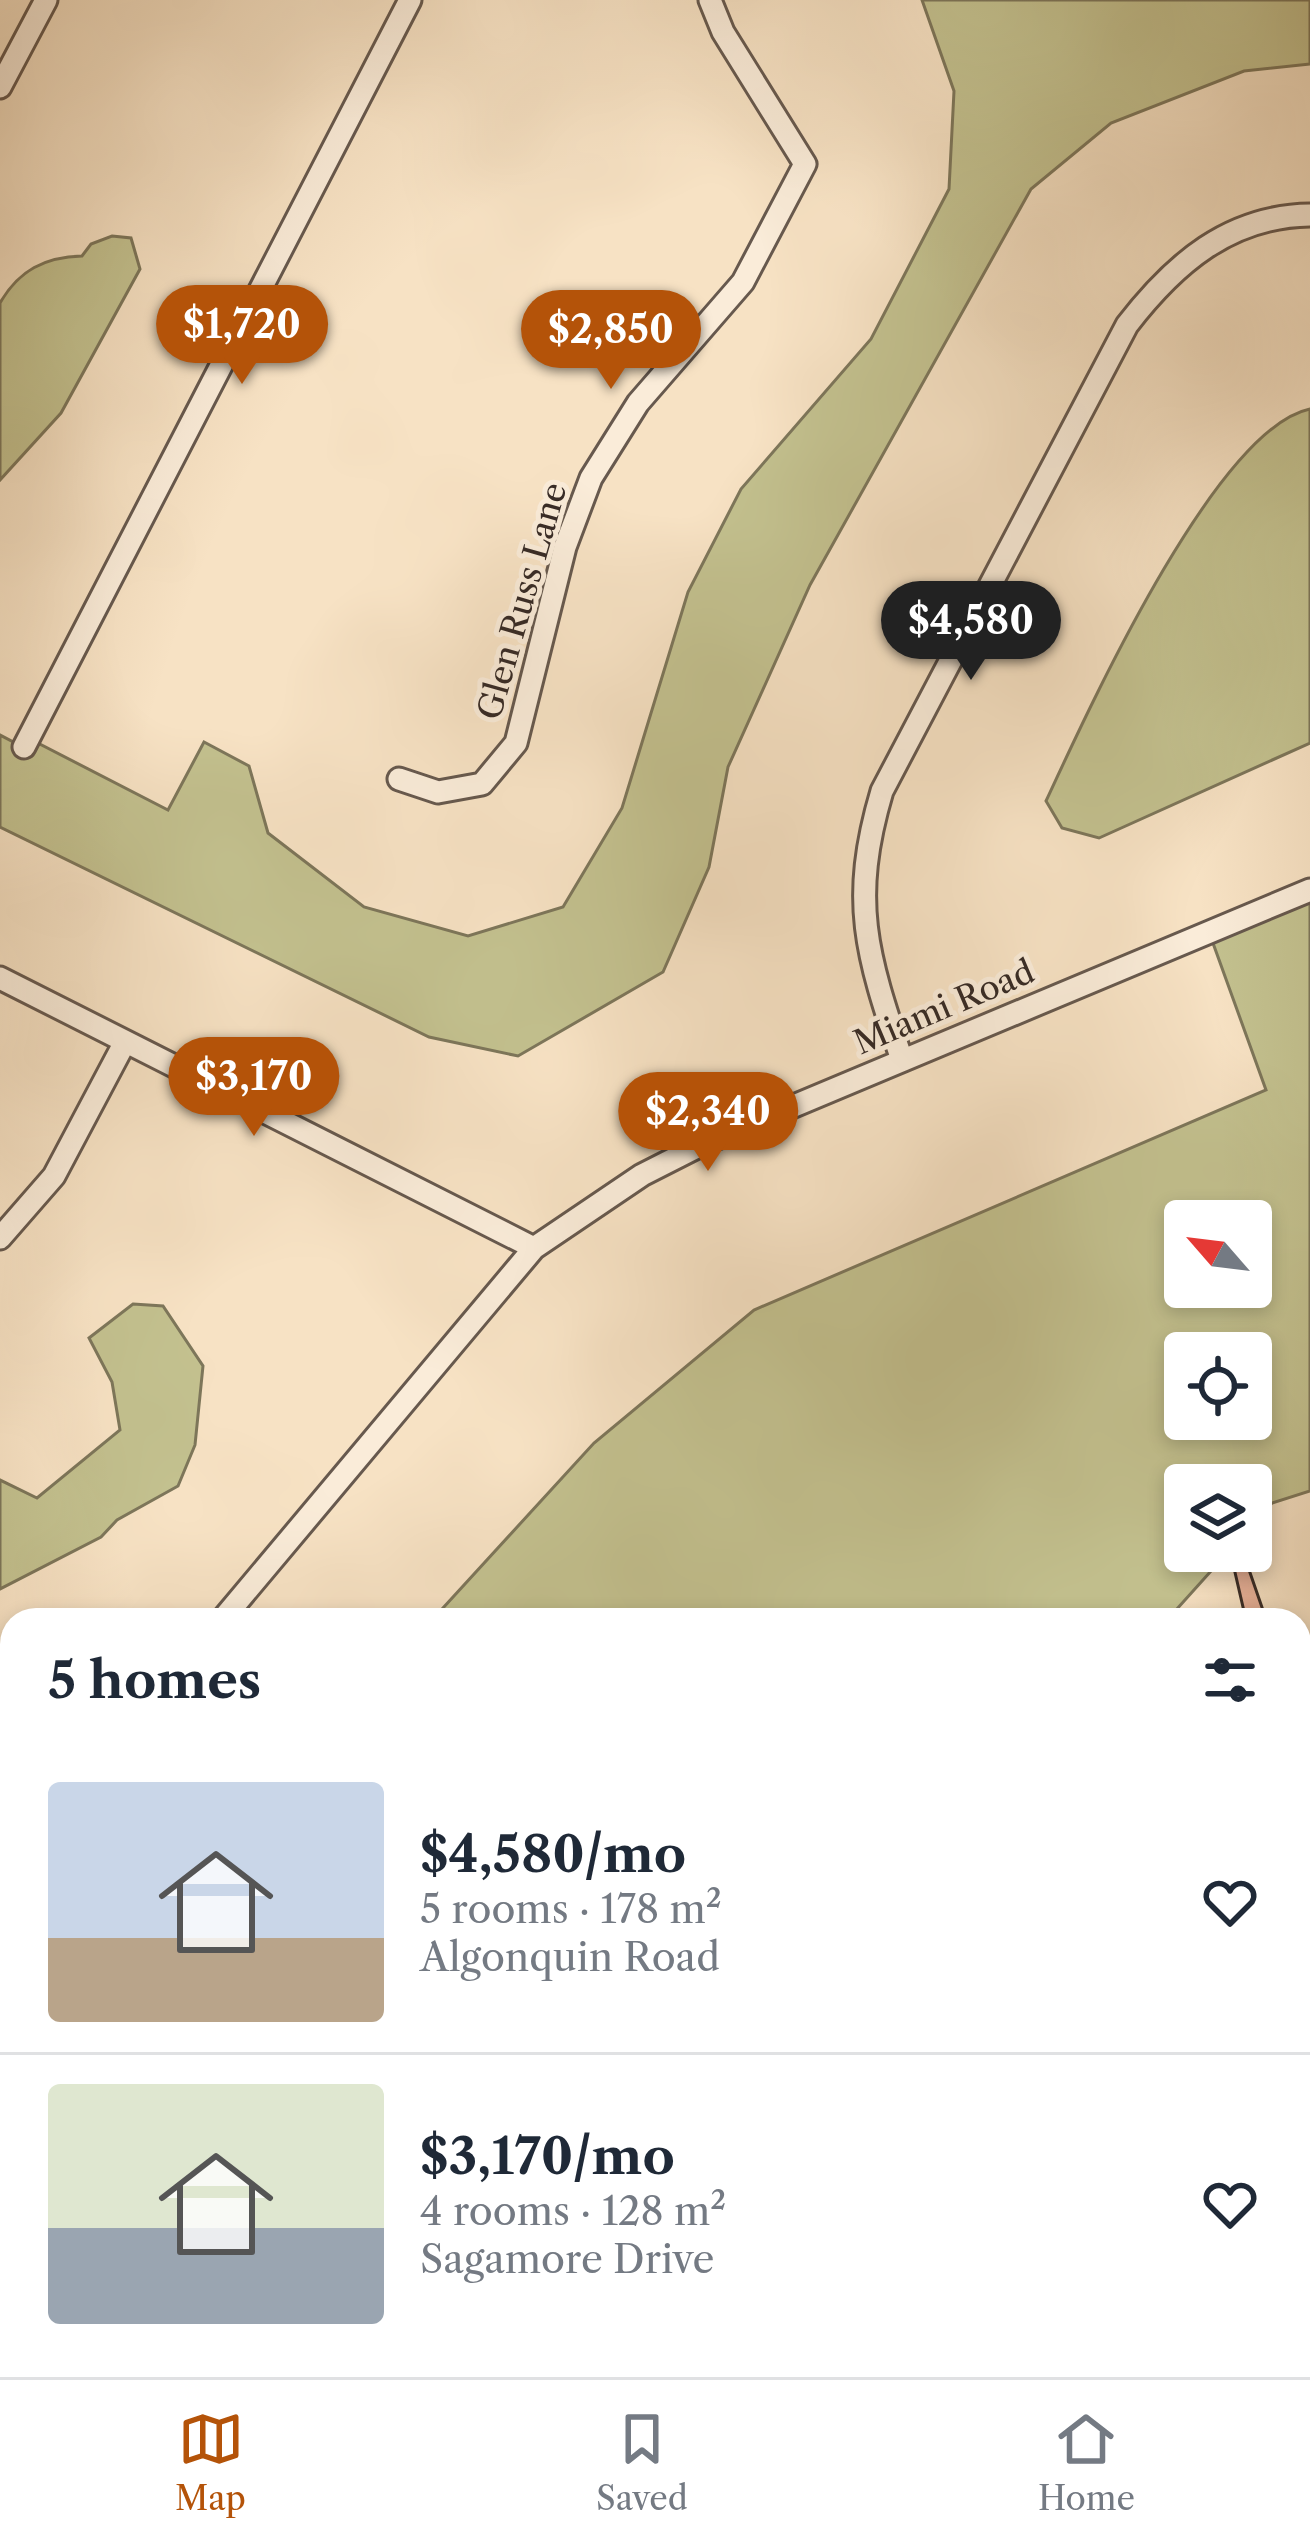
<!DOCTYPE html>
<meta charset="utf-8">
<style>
:root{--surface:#fff;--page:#f6f6f7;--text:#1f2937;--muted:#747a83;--line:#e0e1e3;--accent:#b45309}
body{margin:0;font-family:"Libre Caslon Text",serif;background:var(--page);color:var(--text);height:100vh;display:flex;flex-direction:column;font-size:45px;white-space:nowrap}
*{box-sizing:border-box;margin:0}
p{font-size:39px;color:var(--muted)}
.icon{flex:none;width:66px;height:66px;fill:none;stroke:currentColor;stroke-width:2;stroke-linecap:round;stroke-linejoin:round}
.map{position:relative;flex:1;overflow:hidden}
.drawer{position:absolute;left:0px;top:1608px;width:1311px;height:771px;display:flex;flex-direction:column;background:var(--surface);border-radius:36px 36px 0 0;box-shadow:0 6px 18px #0003}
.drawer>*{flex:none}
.needle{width:78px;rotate:298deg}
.controls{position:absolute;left:1164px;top:1200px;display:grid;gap:24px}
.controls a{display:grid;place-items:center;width:108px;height:108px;border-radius:12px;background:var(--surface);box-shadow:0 6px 18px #0003;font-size:60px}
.price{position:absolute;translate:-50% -102px;padding:0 27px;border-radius:42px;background:var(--accent);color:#fff;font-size:39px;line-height:78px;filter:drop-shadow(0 3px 6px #0008)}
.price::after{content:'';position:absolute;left:50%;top:72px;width:36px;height:27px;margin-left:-18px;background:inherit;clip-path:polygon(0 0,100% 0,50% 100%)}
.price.active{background:#222;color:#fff}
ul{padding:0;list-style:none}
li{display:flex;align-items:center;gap:36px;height:300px;padding:0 48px}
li+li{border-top:3px solid var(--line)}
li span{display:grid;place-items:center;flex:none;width:336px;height:240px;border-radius:12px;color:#555}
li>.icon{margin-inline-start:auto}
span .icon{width:144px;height:144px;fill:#fffc;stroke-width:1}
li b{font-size:51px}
h2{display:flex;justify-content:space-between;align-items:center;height:144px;padding:0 48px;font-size:51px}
.dock{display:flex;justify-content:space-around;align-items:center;height:168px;border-top:3px solid var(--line);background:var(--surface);font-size:33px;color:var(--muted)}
.dock a{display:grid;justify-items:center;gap:6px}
.dock .active{color:var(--accent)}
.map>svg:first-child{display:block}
</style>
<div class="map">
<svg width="1310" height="2377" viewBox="0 0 1310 2377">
<rect width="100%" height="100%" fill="#f7e2c4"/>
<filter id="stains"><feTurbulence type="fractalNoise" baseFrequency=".00167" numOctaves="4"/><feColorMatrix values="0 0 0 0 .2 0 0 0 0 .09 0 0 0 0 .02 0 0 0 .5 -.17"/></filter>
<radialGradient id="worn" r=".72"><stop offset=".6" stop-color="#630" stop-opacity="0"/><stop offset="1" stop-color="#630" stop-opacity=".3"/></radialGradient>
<path fill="#c3c18f" stroke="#7d765a" stroke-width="3" fill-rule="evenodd" d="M 922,0 L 1310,0 L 1310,64 L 1244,71 L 1111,123 L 1031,189 L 810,585 L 728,767 L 709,867 L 663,972 L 518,1056 L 429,1037 L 0,827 L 0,735 L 23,747 L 28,738 L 168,810 L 204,742 L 249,766 L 268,833 L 364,907 L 468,936 L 563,907 L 622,808 L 688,592 L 741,489 L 871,339 L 949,189 L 954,91 Z
M 112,236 L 131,238 L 140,269 L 61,413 L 0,480 L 0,303 C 19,270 45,257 82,256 L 91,244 Z
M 1310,409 L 1310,743 L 1099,838 L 1062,828 L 1046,801 C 1087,713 1215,429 1310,409 Z
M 1310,890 L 1310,1491 L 1272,1503 L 1251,1527 L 1251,1485 L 1185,1485 L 1185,1551 L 1229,1551 L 1167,1620 L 432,1620 L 594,1443 L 754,1310 L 1266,1090 L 1209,932 ZM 1185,1221 L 1251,1221 L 1251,1287 L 1185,1287 ZM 1185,1353 L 1251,1353 L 1251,1419 L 1185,1419 Z
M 133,1304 L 163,1306 L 203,1366 L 195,1445 L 178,1486 L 117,1520 L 101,1537 L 0,1589 L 0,1480 L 37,1498 L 120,1430 L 112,1382 L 89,1338 Z
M 0,1888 L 12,1888 L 12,1987 L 0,1989 Z
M 1310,1911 L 1310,2072 L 1299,2086 L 1299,1912 Z
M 724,2367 L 873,2367 L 873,2377 L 727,2377 Z
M 886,2367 L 1120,2367 L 1107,2377 L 889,2377 Z"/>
<path fill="#e6b098" stroke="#372b26" stroke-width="3" d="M 1247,1564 L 1265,1616 L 1253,1620 L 1246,1620 L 1234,1568 Z"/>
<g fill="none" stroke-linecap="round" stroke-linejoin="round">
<defs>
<path id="minor" d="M 0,87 L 46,0
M 24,747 L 410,0
M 399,779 L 438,792 L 482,784 L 516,743 L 565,547 L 591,478 L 638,403 L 743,282 L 805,164 L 723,32 L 710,0
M 0,978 L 534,1248
M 902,1060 C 867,955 849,902 882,791 L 1127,325 C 1174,264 1229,216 1310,215
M 0,1238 L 54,1176 L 125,1042
M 222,1620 L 534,1248 L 642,1175 L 703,1144 L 1310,890
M 0,1748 L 12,1747
M 1299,2222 L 1310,2211
M 1276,2367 L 1288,2377
M 228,2377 L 234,2367
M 617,2377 L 623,2367
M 1156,2377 L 1166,2367"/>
<path id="major" d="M 1299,1747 L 1310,1744
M 0,2099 L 12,2097"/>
</defs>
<use href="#minor" stroke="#67594e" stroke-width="27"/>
<use href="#major" stroke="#372b26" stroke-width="33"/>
<use href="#minor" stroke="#faecd9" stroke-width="21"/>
<use href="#major" stroke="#f7e2c4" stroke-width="27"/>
</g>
<g text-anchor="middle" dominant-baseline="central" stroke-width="10" stroke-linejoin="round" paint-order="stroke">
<g font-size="33" fill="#372b26" stroke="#faecd9">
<text transform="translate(522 601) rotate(-74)">Glen Russ Lane</text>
<text transform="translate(944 1007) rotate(-23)">Miami Road</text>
</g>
</g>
<rect width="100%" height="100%" filter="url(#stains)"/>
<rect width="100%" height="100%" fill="url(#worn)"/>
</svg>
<div class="controls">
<a><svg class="needle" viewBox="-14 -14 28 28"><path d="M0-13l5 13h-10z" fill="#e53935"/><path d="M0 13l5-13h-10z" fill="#747a83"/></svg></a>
<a><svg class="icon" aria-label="locate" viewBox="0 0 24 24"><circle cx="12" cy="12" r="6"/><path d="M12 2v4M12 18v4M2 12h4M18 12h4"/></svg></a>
<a><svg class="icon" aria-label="layers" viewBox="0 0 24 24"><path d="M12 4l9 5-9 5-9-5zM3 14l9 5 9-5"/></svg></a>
</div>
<b class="price" style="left:242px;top:387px">$1,720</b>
<b class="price" style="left:611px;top:392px">$2,850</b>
<b class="price active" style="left:971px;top:683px">$4,580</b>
<b class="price" style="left:254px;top:1139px">$3,170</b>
<b class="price" style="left:708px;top:1174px">$2,340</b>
<section class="drawer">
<h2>5 homes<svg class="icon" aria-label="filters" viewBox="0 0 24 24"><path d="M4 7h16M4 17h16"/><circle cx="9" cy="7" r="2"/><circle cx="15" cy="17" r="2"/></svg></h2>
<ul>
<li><span style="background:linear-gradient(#c9d6e8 65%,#b9a48a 0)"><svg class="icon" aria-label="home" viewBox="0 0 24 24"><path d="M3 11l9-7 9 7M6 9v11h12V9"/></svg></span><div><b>$4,580/mo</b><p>5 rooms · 178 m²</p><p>Algonquin Road</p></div><svg class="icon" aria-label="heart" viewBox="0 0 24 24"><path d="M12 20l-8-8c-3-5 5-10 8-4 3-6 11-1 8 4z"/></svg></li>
<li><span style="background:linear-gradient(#dfe7d0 60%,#9aa5b1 0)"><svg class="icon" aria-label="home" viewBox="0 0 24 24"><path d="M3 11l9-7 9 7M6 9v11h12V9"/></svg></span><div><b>$3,170/mo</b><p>4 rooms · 128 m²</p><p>Sagamore Drive</p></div><svg class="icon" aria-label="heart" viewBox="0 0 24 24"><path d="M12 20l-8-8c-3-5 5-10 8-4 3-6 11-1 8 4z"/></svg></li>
</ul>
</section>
</div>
<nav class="dock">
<a class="active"><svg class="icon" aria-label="map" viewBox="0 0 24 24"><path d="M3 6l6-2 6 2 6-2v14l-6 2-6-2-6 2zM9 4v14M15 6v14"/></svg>Map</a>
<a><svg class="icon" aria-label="saved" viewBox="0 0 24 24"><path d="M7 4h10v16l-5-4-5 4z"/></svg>Saved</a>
<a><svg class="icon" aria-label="home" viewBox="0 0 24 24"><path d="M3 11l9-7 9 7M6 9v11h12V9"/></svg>Home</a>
</nav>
